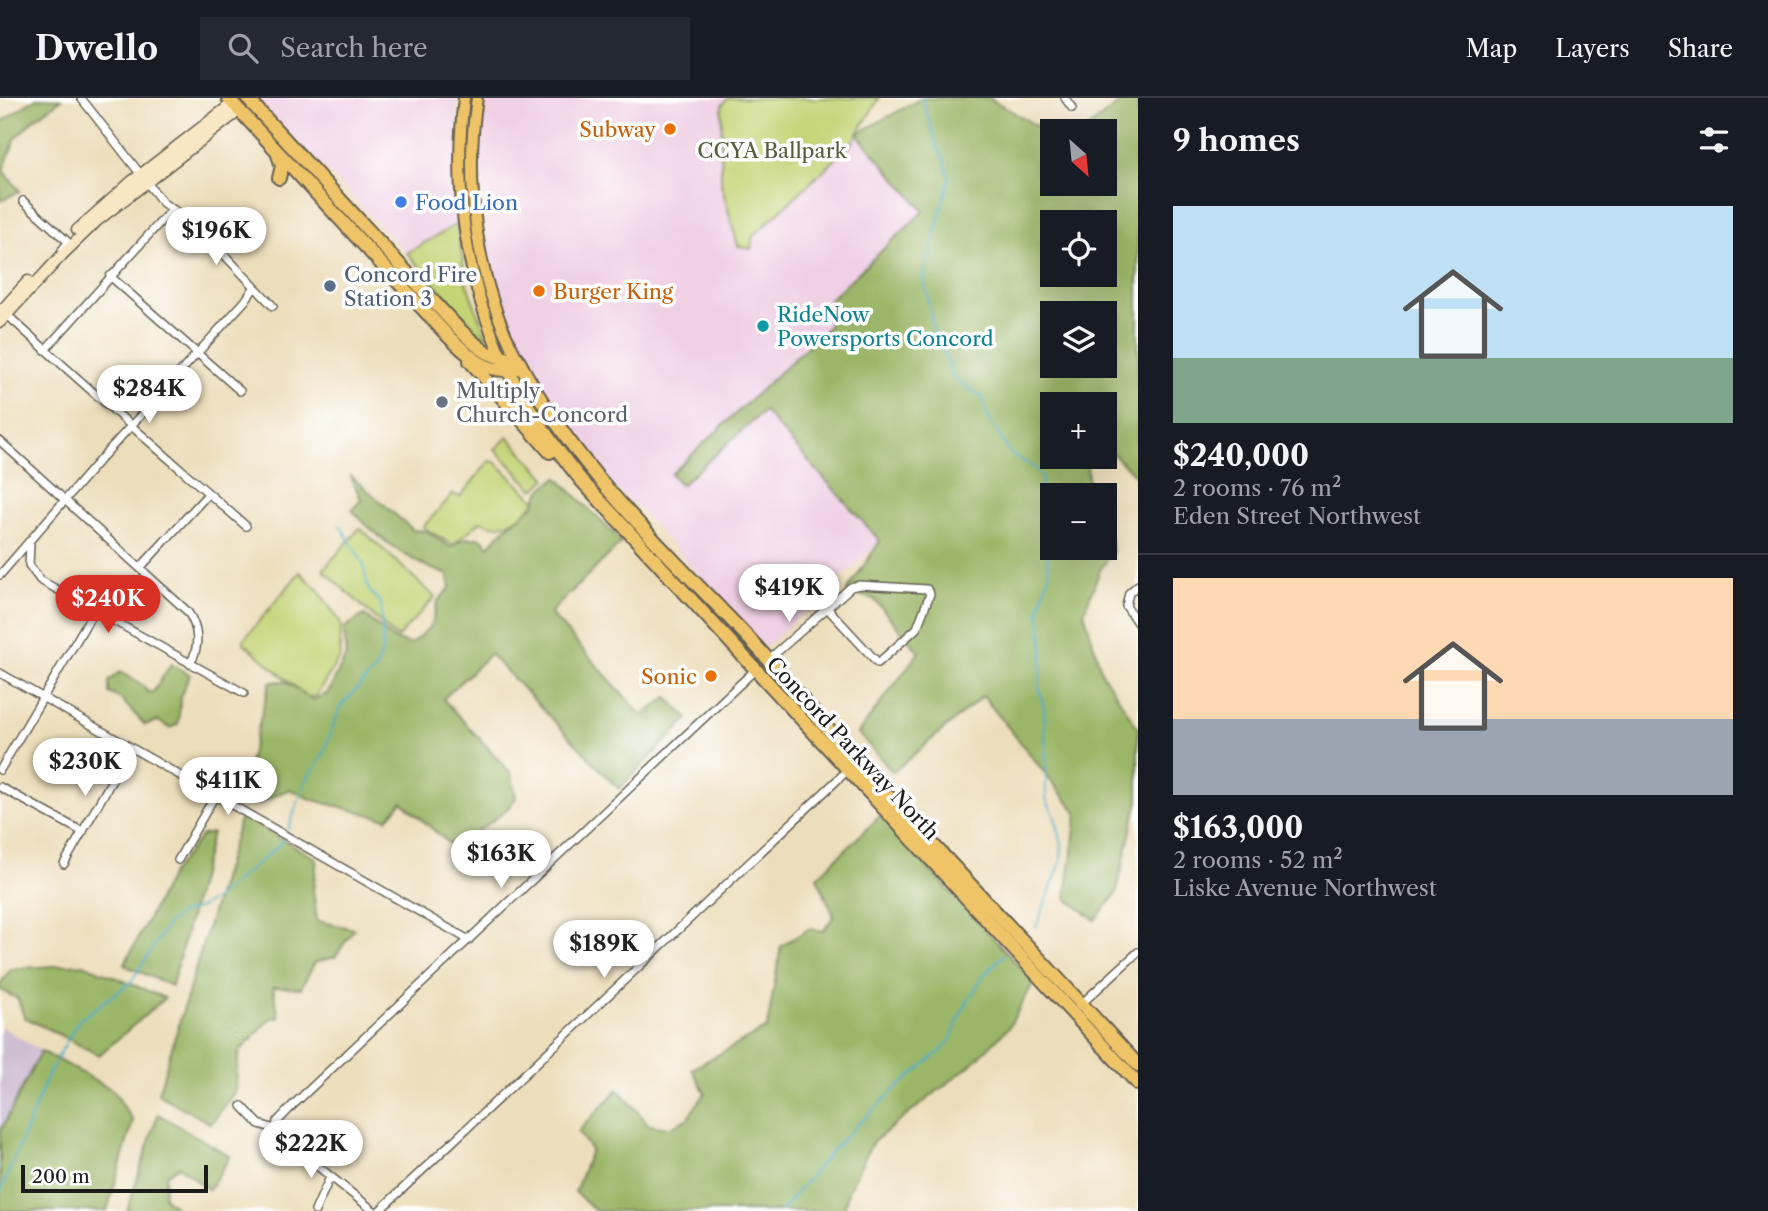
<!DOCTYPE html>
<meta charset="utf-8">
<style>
:root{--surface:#171b24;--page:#242831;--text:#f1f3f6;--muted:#9ea1a6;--line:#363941;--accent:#d93025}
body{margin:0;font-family:"Libre Caslon Text",serif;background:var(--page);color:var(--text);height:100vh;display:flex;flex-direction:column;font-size:26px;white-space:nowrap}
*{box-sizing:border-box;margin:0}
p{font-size:23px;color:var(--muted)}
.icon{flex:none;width:38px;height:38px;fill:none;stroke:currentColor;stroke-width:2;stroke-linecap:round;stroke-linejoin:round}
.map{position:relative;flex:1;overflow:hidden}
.panel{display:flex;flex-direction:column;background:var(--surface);width:630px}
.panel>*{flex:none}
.needle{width:46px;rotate:153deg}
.tools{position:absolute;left:1040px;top:21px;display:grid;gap:14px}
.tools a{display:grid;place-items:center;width:77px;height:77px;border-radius:0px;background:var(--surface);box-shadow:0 7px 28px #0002;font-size:35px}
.scale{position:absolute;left:21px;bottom:18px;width:187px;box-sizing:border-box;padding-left:7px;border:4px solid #1c1c1c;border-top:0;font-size:19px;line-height:24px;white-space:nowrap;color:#1c1c1c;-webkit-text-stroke:5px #fff;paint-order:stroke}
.price{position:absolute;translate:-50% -60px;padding:0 16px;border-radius:24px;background:#fff;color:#222;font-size:23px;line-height:46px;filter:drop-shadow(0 2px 4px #0008)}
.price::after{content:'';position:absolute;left:50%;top:42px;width:21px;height:16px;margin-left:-10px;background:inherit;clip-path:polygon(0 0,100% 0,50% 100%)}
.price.active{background:var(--accent);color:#fff}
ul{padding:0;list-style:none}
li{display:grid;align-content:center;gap:14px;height:371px;padding:0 35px}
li+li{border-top:2px solid var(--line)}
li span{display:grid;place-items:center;height:217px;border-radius:0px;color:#555}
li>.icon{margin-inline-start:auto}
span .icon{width:126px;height:126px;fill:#fffc;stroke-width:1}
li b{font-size:30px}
h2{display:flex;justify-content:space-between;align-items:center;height:84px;padding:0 35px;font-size:30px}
header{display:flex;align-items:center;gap:42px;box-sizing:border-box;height:98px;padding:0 35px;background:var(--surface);border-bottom:2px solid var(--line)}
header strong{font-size:33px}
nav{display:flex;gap:38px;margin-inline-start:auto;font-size:24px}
.search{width:490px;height:63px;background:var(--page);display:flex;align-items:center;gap:18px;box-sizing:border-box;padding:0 24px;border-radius:0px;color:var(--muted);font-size:26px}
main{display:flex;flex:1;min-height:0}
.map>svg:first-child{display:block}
</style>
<header>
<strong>Dwello</strong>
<div class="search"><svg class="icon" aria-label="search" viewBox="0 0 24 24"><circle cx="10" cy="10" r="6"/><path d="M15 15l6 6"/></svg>Search here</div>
<nav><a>Map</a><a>Layers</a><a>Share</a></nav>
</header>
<main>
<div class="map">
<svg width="1138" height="1113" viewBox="0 0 1138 1113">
<rect width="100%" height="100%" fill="#fff"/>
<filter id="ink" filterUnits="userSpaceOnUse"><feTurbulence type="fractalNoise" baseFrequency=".0143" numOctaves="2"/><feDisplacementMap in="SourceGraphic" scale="14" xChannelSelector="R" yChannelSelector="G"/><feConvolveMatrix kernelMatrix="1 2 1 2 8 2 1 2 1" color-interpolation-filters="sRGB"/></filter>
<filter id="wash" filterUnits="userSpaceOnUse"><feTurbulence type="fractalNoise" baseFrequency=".00686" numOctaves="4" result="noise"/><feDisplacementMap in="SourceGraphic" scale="28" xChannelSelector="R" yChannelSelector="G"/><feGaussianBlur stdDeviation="1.57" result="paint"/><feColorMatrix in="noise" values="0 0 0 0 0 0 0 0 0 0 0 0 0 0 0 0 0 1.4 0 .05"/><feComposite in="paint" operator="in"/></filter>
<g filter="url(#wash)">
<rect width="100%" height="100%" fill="#eddebb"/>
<path fill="#f0d0e5" d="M 268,0 L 457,0 L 457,126 L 407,155 L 261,5 Z
M 486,0 L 728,0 L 722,7 L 753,138 L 851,47 L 857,36 L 925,113 L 830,201 L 829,228 L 671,376 L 682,387 L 764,312 L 880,444 L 765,550 L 637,409 L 608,385 L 583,355 L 552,307 L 518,246 L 495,192 L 488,156 L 480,55 Z"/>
<path fill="#cebed2" d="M 0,928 L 41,953 L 0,1034 Z"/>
<path fill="#c4d476" stroke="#707849" stroke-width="2" d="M 728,0 L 879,0 L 851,47 L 753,138 L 751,151 L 738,148 L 721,86 L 722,7 Z
M 457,126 L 466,184 L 489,246 L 407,155 Z
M 508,339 L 547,381 L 534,392 L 495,351 Z
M 489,363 L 495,364 L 536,403 C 522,420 502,435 481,423 L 453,447 L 423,429 L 453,396 L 460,399 Z
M 360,430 L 435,499 L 397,540 L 323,472 Z
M 300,474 L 318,492 L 341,525 L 340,559 L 316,598 L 307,599 L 244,545 L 244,541 Z"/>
<path fill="#9bb667" stroke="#5c6942" stroke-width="2" fill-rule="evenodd" d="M 36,0 L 62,1 L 32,23 L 15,41 L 3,73 L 20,93 L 0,103 L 0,25 Z
M 922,0 L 989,0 L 1052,37 L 1052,86 L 1104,86 L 1104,33 L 1084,33 L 1126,0 L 1138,0 L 1138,380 L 1111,354 L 1104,357 L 1104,306 L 1052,306 L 1052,359 L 1099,359 L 1087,364 L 1089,397 L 1052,397 L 1052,450 L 1104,450 L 1104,423 L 1106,427 L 1113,453 L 1100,472 L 1084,514 L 1102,575 L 1138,630 L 1138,703 L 1116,796 L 1095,822 L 1066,800 L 1077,715 L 983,598 L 893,674 L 858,635 L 919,554 L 874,501 L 846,494 L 880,443 L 764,313 L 681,387 L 671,376 L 829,228 L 830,201 L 924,113 L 857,36 ZM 1052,124 L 1104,124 L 1104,177 L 1052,177 ZM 1052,215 L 1104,215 L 1104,268 L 1052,268 Z
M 350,377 L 413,432 L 427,433 L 450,449 L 466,440 L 481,440 L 489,448 L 503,432 L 533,408 L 541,392 L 557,379 L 622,444 L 550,515 L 642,618 L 667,599 L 688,621 L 619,691 L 490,556 L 443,601 L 511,675 L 516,700 L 506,712 L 455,751 L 402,704 L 387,721 L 313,702 L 289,691 L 256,707 L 240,699 L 270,584 L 285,583 L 313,602 L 328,595 L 346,558 L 344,530 L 364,517 L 395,542 L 411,546 L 431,528 L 438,503 L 450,490 L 448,477 C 410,464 379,442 352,412 L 361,401 Z
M 171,566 L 190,577 L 181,597 L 178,626 L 170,630 L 158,623 L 145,627 L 121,601 L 109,595 L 109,583 L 120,574 L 141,586 L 148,594 L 153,594 Z
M 241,718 L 317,761 L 313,792 L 317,823 L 354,831 L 335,859 L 315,864 L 301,890 L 273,889 L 279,920 L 271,920 L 239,954 L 235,994 L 211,1026 L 158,996 Z
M 880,718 L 1034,884 L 1009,929 L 974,964 L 872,1045 L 848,1093 L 844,1113 L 595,1113 L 575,1094 L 591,1052 L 578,1034 L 618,991 L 649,1027 L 668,1030 L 687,1021 L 705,995 L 692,971 L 767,930 L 781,848 L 810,830 L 823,833 L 834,818 L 817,779 Z
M 212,735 L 172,888 L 124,867 L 172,775 L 202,737 Z
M 83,866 L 165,900 L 99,957 L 24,919 L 18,901 L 0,892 L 0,886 L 11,871 Z
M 41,953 L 113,992 L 133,1023 L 107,1113 L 0,1113 L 0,1034 Z
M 158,1016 L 230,1058 L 209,1092 L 179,1068 L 166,1077 L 164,1099 L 180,1113 L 127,1113 Z"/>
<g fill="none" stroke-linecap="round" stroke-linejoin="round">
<path stroke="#49afc8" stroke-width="2" d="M 922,0 L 938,50 L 945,62 L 949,82 L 924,179 L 935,242 L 947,261 L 953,280 L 982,299 L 988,319 L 1011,356 L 1035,370 L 1042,380 L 1040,400 L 1049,476 L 1039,512 L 1043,549 L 1039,590 L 1044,610 L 1046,649 L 1046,701 L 1055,719 L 1062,745 L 1061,764 L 1036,829
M 288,732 L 305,684 L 323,657 L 340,609 L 376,571 L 383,551 L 381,505 L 368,491 L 363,465 L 340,427
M 0,1095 L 49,975 L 78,923 L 131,884 L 168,826 L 180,816 L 199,810 L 215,801 L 279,747 L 283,741
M 781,1113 L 835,1049 L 893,993 L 943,951 L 951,941 L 961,915 L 983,878 L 1004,857"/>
</g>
</g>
<g filter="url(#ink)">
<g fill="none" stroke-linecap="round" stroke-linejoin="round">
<defs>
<path id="street" d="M 81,0 L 163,105 L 193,124 L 273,208
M 1065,0 L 1072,10
M 23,103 L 67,143 L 67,146 L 62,152
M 110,178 L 240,293
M 3,213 C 83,287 165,357 246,428
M 45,252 L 172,111
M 0,343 L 187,513 C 199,529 200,549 190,566
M 30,447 L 29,467 L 40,482 L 244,595
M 140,470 L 208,396
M 0,477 L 97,365 L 245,203 L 254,190
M 1138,487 L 1129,495 L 1126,508 L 1138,526
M 768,562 L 851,489 L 859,487 L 927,491 L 930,496 L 917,530 L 878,565 L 828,511
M 0,575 L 469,842
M 0,672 L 94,513
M 0,689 L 83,734
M 178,762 L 216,696
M 64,766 L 131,649
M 1079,908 L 1138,854
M 242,1008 L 259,1026 L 275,1031 L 277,1036 L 374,1113
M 275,1031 L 277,1024 L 293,1007 L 755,572
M 315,1113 L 330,1079
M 379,1113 L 850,670"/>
<path id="secondary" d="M 77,132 L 131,84 L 233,5
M 0,214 L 28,183
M 0,224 L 62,157 L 98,122 L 240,12"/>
<path id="primary" d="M 464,0 C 453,89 465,180 503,262
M 477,0 C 464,84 476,184 517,260"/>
<path id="highway" d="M 228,0 L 449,239 C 467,256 486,277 515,271
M 247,0 L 457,229 C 476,247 489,263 517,260 C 577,375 669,455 756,548 C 791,586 822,626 857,664 C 950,766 1045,866 1138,967
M 278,57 L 282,68 L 279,80
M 503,262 C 524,306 550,344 581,382 L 1138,986
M 470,263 L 550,354"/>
</defs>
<use href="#street" stroke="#656054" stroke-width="10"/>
<use href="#secondary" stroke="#656054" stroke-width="13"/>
<use href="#primary" stroke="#656054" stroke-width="14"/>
<use href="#highway" stroke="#656054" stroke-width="16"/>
<use href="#street" stroke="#fff" stroke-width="7"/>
<use href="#secondary" stroke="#f9e7c3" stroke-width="10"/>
<use href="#primary" stroke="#efc469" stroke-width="10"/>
<use href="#highway" stroke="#efc469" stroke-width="12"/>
</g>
</g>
<g fill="#e8710a" stroke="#fff" stroke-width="2.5">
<circle cx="670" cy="31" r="7"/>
<circle cx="539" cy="193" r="7"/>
<circle cx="711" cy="578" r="7"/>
</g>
<circle fill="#3f7fe0" stroke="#fff" stroke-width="2.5" cx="401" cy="104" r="7"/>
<circle fill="#5c6f8a" stroke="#fff" stroke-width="2.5" cx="330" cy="188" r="7"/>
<circle fill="#0f9aa8" stroke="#fff" stroke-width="2.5" cx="763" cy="228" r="7"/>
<circle fill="#6b7280" stroke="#fff" stroke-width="2.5" cx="442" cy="304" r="7"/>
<g text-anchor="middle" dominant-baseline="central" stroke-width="7" stroke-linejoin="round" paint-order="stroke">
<g font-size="21" fill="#c56008" stroke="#fff" text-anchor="end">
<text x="656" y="31">Subway</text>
<text x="553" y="193" text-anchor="start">Burger King</text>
<text x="697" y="578">Sonic</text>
</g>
<g font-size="21" fill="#575c3c" stroke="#fff">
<text x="772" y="52">CCYA Ballpark</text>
</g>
<g font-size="21" fill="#366cbe" stroke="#fff" text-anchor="start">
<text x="415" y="104">Food Lion</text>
</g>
<g font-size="21" fill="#4e5e75" stroke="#fff" text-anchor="start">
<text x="344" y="176">Concord Fire<tspan x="344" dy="24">Station 3</tspan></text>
</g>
<g font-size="21" fill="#0d838f" stroke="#fff" text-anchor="start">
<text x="777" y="216">RideNow<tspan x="777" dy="24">Powersports Concord</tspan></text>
</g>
<g font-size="21" fill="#5b616d" stroke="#fff" text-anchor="start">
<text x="456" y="292">Multiply<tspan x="456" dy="24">Church-Concord</tspan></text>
</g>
<g font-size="21" fill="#1c1c1c" stroke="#fff">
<text transform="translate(853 650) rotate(47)">Concord Parkway North</text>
</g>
</g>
</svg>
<div class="tools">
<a><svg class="needle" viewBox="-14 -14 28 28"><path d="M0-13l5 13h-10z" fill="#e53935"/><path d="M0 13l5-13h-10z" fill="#9ea1a6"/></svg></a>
<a><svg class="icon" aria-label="locate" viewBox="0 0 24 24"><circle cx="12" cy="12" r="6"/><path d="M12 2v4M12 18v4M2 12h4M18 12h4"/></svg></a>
<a><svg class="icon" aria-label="layers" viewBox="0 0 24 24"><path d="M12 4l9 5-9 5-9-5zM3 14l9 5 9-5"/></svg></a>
<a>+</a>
<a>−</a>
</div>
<div class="scale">200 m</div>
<b class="price" style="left:216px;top:169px">$196K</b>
<b class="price" style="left:149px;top:327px">$284K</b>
<b class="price" style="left:789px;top:526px">$419K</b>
<b class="price active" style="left:108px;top:537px">$240K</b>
<b class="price" style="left:85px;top:700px">$230K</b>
<b class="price" style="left:228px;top:719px">$411K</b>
<b class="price" style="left:501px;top:792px">$163K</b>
<b class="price" style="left:604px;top:882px">$189K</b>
<b class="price" style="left:311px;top:1082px">$222K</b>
</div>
<section class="panel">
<h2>9 homes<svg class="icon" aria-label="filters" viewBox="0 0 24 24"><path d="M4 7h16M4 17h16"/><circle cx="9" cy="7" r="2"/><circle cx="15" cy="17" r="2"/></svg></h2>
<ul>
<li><span style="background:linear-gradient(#bfe0f5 70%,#7fa58c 0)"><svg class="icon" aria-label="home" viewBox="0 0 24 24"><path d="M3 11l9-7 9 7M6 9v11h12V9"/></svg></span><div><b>$240,000</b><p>2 rooms · 76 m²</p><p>Eden Street Northwest</p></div></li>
<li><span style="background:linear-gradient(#ffd9b3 65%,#9aa5b1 0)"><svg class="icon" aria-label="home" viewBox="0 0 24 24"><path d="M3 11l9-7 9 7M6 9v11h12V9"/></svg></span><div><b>$163,000</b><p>2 rooms · 52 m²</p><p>Liske Avenue Northwest</p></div></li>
</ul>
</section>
</main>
